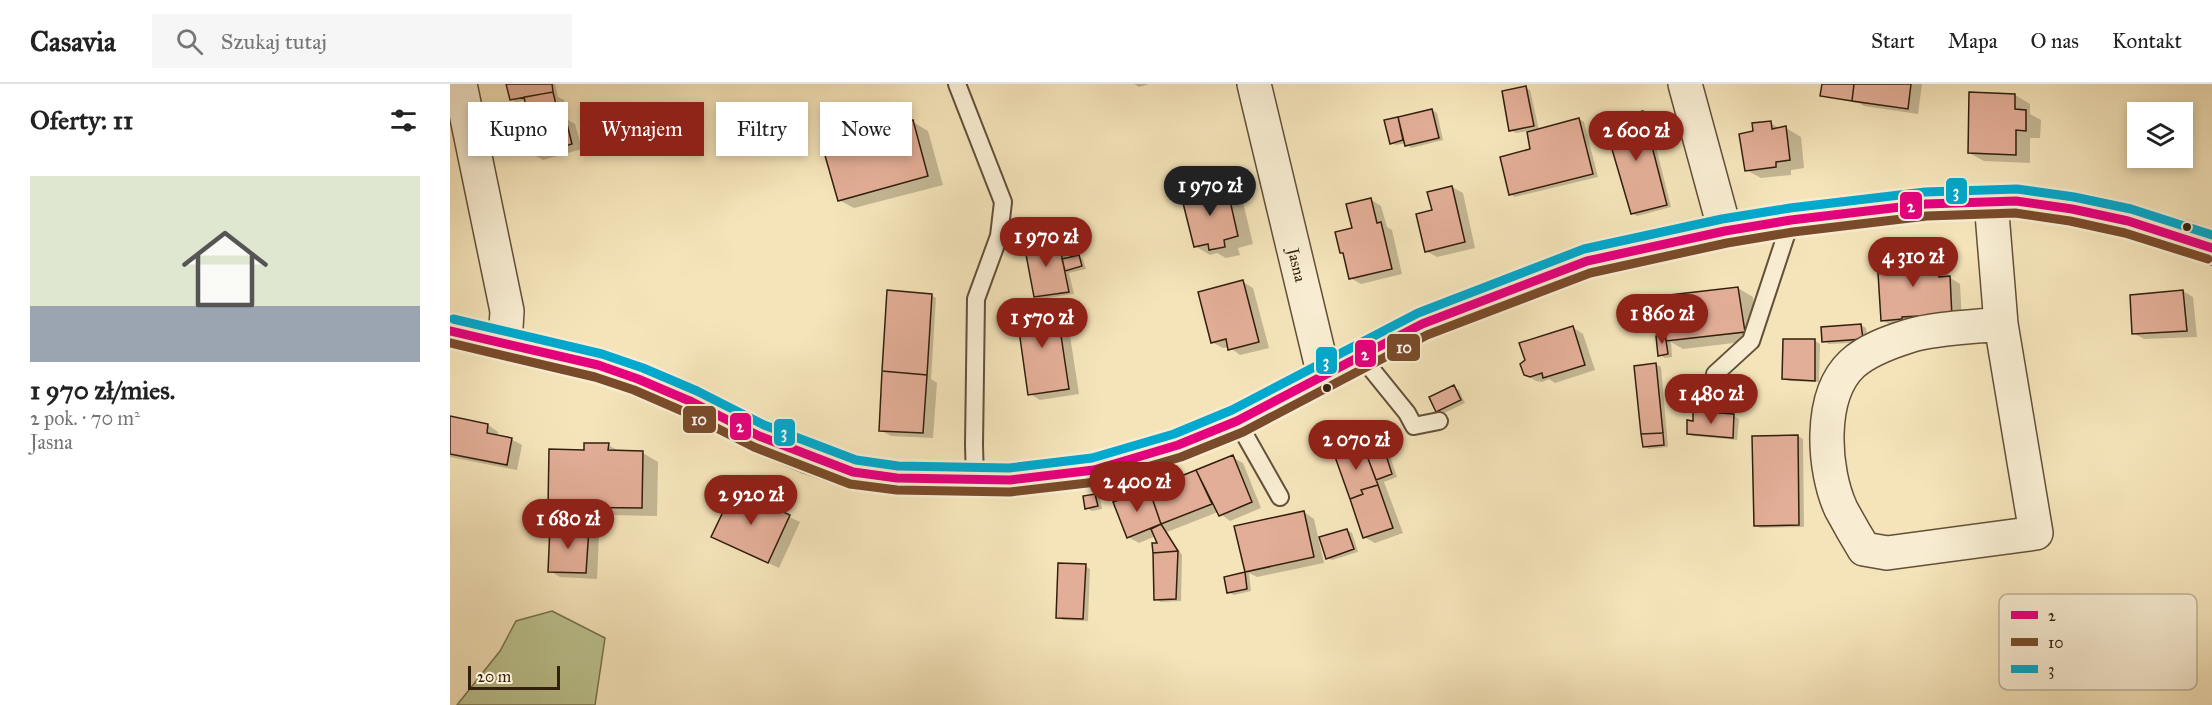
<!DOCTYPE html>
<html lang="pl">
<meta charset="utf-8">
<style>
:root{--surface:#fff;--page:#f6f6f6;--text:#222;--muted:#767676;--line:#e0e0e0;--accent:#8f2418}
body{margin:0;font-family:"IM FELL Great Primer",serif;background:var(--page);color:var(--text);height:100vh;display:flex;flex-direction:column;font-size:22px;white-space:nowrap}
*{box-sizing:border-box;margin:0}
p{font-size:20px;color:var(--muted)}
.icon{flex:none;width:33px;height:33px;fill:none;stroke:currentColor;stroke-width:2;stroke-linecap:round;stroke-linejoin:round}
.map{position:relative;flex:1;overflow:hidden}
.panel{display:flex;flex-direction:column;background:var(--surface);width:450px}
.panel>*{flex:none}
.banner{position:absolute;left:18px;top:18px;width:570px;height:54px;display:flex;gap:12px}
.buttons{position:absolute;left:1677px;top:18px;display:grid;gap:12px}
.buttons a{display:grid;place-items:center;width:66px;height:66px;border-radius:0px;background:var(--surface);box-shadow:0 3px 9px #0003;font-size:30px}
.scale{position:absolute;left:18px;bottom:15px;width:92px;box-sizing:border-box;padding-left:6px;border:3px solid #321f0c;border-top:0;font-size:16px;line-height:21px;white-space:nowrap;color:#321f0c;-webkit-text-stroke:4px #f8edd2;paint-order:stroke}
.price{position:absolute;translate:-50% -51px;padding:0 14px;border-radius:21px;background:var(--accent);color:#fff;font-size:20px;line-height:39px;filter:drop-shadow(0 2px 3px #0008)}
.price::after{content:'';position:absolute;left:50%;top:36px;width:18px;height:14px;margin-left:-9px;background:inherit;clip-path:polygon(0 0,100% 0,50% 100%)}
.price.on{background:#222;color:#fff}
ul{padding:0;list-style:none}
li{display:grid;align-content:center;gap:12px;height:318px;padding:0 30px}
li+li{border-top:2px solid var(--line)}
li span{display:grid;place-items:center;height:186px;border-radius:0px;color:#555}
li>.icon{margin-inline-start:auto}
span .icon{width:108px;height:108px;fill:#fffc;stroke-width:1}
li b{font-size:26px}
h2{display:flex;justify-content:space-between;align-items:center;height:72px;padding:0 30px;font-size:26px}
.tag{padding:0 21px;border-radius:0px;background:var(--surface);box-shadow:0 3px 9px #0003;font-size:21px;line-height:54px}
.tag.on{background:var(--accent);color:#fff}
header{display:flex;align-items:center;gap:36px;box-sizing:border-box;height:84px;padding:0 30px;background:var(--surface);border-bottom:2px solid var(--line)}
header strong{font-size:28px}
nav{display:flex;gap:33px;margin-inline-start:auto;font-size:21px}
.search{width:420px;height:54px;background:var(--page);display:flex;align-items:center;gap:15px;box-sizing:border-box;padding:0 21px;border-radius:0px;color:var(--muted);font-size:22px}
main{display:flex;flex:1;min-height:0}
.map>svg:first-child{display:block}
</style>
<header>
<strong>Casavia</strong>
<div class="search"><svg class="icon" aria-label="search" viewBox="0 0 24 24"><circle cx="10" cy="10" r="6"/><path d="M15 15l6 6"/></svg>Szukaj tutaj</div>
<nav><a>Start</a><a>Mapa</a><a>O nas</a><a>Kontakt</a></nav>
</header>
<main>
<section class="panel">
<h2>Oferty: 11<svg class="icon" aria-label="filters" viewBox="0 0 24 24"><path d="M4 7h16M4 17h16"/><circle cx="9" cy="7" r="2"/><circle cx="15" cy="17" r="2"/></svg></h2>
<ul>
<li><span style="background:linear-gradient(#dfe7d0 70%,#9aa5b1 0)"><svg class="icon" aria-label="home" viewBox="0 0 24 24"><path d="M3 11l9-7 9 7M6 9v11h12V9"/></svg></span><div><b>1 970 zł/mies.</b><p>2 pok. · 70 m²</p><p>Jasna</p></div></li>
</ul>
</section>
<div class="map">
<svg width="1762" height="621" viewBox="0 0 1762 621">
<rect width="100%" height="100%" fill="#f5e4ba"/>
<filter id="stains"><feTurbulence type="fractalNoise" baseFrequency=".00333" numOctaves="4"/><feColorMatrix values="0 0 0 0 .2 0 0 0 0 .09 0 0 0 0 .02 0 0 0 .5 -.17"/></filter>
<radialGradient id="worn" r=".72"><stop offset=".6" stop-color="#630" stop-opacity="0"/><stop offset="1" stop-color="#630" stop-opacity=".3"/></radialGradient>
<path fill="#bcc490" stroke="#77724e" stroke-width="1.5" d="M 102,527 L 155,554 L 145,621 L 7,621 L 50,567 L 66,537 Z"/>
<path fill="#0003" d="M 58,0 L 105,0 L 108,13 L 114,16 L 118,36 L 125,40 L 132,65 L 93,76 L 82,70 L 82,44 L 76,16 L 66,18 L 61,15 Z
M 684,0 L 699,0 L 689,3 Z
M 1373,0 L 1472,0 L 1468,30 L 1414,22 L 1409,19 L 1377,14 L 1372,11 Z
M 1075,4 L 1080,6 L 1089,46 L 1129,35 L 1134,38 L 1148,93 L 1065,113 L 1060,110 L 1082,66 L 1078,47 L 1066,49 L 1060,46 Z
M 1565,11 L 1580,20 L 1580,30 L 1591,36 L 1590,54 L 1580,54 L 1580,79 L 1534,77 L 1519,69 Z
M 982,26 L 987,29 L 993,56 L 961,64 L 956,59 L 946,61 L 941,59 L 936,37 Z
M 1193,28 L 1198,31 L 1221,123 L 1187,132 L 1182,129 Z
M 463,38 L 478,47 L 493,101 L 404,124 L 389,116 Z
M 1320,39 L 1331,45 L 1336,44 L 1351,53 L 1354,84 L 1341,86 L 1341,91 L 1311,94 L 1296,86 L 1305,49 Z
M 776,101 L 791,110 L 803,160 L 788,164 L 790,171 L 776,174 L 767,169 L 760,171 L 745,162 Z
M 1002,103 L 1013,109 L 1025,164 L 987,173 L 976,167 L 983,127 Z
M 920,115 L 931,122 L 937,143 L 942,146 L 952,190 L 911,200 L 900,194 L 904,145 Z
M 608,155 L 613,158 L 616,175 L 628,172 L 633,175 L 636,185 L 619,189 L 624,210 L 590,215 L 585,212 Z
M 1488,172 L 1498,178 L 1499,193 L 1510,200 L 1512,238 L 1443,242 L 1432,236 Z
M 793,198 L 803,204 L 819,264 L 790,271 L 779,263 L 773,264 L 762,258 Z
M 1288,204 L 1303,213 L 1309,256 L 1233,265 L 1221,258 L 1222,273 L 1215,274 L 1210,271 L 1215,252 L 1217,253 Z
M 1733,207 L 1743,213 L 1747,253 L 1694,255 L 1683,249 Z
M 481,211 L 486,214 L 481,295 L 487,299 L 483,354 L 441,352 L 430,346 Z
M 605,220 L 616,226 L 629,310 L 590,316 L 580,310 Z
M 1411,241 L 1416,244 L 1418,258 L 1379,260 L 1374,257 Z
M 1122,243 L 1133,250 L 1145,286 L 1105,299 L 1099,295 L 1092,298 L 1086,297 L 1075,290 Z
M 1334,256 L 1365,257 L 1370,260 L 1369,298 L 1339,297 L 1334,294 Z
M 1206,280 L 1211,283 L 1218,363 L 1199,365 L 1194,362 L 1186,283 Z
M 1283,300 L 1296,306 L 1288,327 L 1281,325 Z
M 1004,303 L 1009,306 L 1015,319 L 992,330 L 987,327 Z
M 1284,332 L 1289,335 L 1287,356 L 1243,352 L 1238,349 Z
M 0,334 L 38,341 L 48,348 L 47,352 L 61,355 L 72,361 L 67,386 L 0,373 Z
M 904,338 L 909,341 L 912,350 L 918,349 L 923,351 L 924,356 L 930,354 L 935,357 L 947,393 L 934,398 L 953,449 L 925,459 L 914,453 Z
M 1348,352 L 1353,355 L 1354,443 L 1310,444 L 1305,441 Z
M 158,361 L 171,368 L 193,369 L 208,378 L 207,432 L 114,430 L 99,422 Z
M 782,373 L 793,379 L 811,424 L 780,437 L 768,428 L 717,448 L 732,471 L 731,517 L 711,518 L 706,515 L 709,460 L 706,452 L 689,459 L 678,453 L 665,419 Z
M 284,407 L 350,438 L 329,484 L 274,458 Z
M 645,411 L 650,414 L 652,425 L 642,427 L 637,424 Z
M 854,428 L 864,435 L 874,479 L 807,493 L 799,489 L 801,507 L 784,511 L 778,508 L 775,494 L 797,489 L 786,443 Z
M 138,445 L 149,451 L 147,495 L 110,493 L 100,487 Z
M 897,446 L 902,449 L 908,468 L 882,476 L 877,474 Z
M 635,482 L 640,485 L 638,537 L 613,536 L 608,533 Z"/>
<path fill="#e3ae97" stroke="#321f0c" stroke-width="1.5" d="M 56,0 L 102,0 L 103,8 L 60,16 Z
M 1372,0 L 1404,0 L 1402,17 L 1370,12 Z
M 1404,0 L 1461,0 L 1458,25 L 1402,17 Z
M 1076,2 L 1084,42 L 1059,47 L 1052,7 Z
M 103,8 L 109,33 L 115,32 L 122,60 L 81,71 L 74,44 L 80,43 L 74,13 Z
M 1519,8 L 1565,10 L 1565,25 L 1576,26 L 1576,47 L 1566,46 L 1566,71 L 1518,69 Z
M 982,25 L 989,54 L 955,62 L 948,33 Z
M 1193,27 L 1217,121 L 1181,130 L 1154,38 Z
M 948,33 L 953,56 L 940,60 L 934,36 Z
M 1129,34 L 1143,90 L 1059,111 L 1050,73 L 1080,65 L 1077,48 Z
M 463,36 L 478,92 L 388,117 L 372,61 Z
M 1321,37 L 1322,45 L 1336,42 L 1340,76 L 1326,78 L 1326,83 L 1295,87 L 1289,50 L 1303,47 L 1302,39 Z
M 776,99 L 788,152 L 774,156 L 775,163 L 759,166 L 758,160 L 744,163 L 731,111 Z
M 1002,102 L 1015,158 L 975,168 L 966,130 L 982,126 L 977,108 Z
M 921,114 L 927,139 L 931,138 L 942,185 L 899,195 L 893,169 L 890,169 L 885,148 L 902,144 L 896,120 Z
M 608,154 L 619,208 L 584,213 L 574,160 Z
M 1488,170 L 1489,193 L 1500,192 L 1502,233 L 1470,234 L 1469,232 L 1452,233 L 1452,235 L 1431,237 L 1427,173 Z
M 629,171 L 632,182 L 615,187 L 612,175 Z
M 793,196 L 809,258 L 778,266 L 776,255 L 761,259 L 748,208 Z
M 1288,203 L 1295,248 L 1216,257 L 1211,212 Z
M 437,206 L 482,210 L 477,291 L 432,287 Z
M 1733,206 L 1737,247 L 1682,250 L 1680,211 Z
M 606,218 L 619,305 L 578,311 L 566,225 Z
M 1411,240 L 1413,255 L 1372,258 L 1371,243 Z
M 1123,242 L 1135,281 L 1093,294 L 1092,289 L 1080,293 L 1074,291 L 1070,280 L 1075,276 L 1069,259 Z
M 1215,250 L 1218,270 L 1208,272 L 1206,252 Z
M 1333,255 L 1365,255 L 1365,297 L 1332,295 Z
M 1206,279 L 1213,349 L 1191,350 L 1184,282 Z
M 432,287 L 477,291 L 473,349 L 429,347 Z
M 1283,298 L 1291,301 L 1283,326 L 1274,322 Z
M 1004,301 L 1011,316 L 986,328 L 979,313 Z
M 1243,327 L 1284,330 L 1283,354 L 1237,350 L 1237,336 L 1243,337 Z
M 0,332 L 38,340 L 37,349 L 62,354 L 57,381 L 0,370 Z
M 904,337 L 913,361 L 884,370 L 876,347 Z
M 918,347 L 921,355 L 930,352 L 942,390 L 926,396 L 909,350 Z
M 1213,349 L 1214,361 L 1193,363 L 1191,350 Z
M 1348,351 L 1349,441 L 1304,442 L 1302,352 Z
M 134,359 L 159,359 L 158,366 L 193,367 L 192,424 L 98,423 L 99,365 L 134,366 Z
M 913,361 L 928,401 L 911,406 L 913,410 L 900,415 L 884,370 Z
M 783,371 L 802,418 L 769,432 L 746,386 Z
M 746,386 L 762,420 L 711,440 L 699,405 Z
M 928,401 L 943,444 L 913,454 L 900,415 L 913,410 L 911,406 Z
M 284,405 L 340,431 L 318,479 L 261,453 Z
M 699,405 L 711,440 L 677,454 L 663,418 Z
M 645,410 L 648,422 L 635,425 L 633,412 Z
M 854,427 L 864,473 L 795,488 L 784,442 Z
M 711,440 L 728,467 L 703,469 L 702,459 L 707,459 L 701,445 Z
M 100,442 L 139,444 L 136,489 L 98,488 Z
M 897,445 L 904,465 L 876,475 L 869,453 Z
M 728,467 L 726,515 L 704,516 L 703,469 Z
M 608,479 L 636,480 L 633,535 L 606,534 Z
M 795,488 L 797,505 L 777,509 L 774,493 Z"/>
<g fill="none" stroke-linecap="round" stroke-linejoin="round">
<defs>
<path id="lane" d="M 507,0 L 553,118 L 549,152 L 526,215 L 524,361 L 525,396
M 910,271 L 957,329 L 964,342 L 989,337
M 1265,290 L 1301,257 L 1341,136
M 787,337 L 830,413"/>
<g id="street">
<path d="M 10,0 L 57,227 L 55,260"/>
<path id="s1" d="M 804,0 L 874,292"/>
<path d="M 1235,0 L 1275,147"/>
<path d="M 1541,117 L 1551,240 L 1586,449 L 1437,469 L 1414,465 C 1406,452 1398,438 1391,425 C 1373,386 1368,312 1402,280 C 1417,266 1440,258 1459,252 C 1485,244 1524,243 1551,240"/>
<path d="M 0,247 L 148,281 L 188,295 L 242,318 L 309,352 L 360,373 L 403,388 L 447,394 L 560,396 L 644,386 L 728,361 L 787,337 L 972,240 L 1137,177 L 1275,147 L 1341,136 L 1476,120 L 1566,117 L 1622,125 L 1678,137 L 1735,154 L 1762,164"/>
</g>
</defs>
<use href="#lane" stroke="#635038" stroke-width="20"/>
<use href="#street" stroke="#635038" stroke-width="36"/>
<use href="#lane" stroke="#f8edd2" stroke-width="16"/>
<use href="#street" stroke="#f8edd2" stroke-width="33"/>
<defs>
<path id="bus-1" d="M 0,247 L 148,281 L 188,295 L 242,318 L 309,352 L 403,388 L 447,394 L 560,396 L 644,386 L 728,361 L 787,337 L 972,240 L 1137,177 L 1275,147 L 1341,136 L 1476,120 L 1566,117 L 1622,125 L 1678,137 L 1762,164"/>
<path id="bus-2" d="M 0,259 L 145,293 L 184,306 L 237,329 L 304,363 L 400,400 L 447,406 L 560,408 L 646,398 L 731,373 L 793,348 L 977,251 L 1140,189 L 1277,159 L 1343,148 L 1477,132 L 1565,129 L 1620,137 L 1675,149 L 1758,175"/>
<path id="bus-3" d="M 3,235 L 152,270 L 193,284 L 247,307 L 314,341 L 406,376 L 448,382 L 559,384 L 642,374 L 724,350 L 782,326 L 968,229 L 1134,165 L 1272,135 L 1340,124 L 1475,108 L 1567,105 L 1624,113 L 1681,125 L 1762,151"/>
</defs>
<use href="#bus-1" stroke="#f8edd2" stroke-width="14"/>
<use href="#bus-2" stroke="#f8edd2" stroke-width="14"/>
<use href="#bus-3" stroke="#f8edd2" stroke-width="14"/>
<use href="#bus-1" stroke="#e5007d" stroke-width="9"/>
<use href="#bus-2" stroke="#7a4b2a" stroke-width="9"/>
<use href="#bus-3" stroke="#00a9ce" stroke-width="9"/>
</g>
<g fill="#321f0c" stroke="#f8edd2" stroke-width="2">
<circle cx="1737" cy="143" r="5"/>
<circle cx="877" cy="304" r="5"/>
</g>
<g text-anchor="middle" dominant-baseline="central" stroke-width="5" stroke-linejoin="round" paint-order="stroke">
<g font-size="16" fill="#321f0c" stroke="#f8edd2">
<text stroke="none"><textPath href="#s1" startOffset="186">Jasna</textPath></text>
</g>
</g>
<rect x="1549" y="510" width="198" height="96" rx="9" fill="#f8edd2" stroke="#bdaf97" stroke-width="1.5"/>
<rect x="1561" y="527" width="27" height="8" fill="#e5007d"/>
<rect x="1561" y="554" width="27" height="8" fill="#7a4b2a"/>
<rect x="1561" y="581" width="27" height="8" fill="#00a9ce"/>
<g font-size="16" fill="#321f0c">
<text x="1598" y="537">2</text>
<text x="1598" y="564">10</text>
<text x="1598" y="591">3</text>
</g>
<g stroke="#f8edd2" stroke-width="2">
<rect x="1495" y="93" width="23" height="28" rx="6" fill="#00a9ce"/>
<rect x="1449" y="107" width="24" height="29" rx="6" fill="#e5007d"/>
<rect x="936" y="249" width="35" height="29" rx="6" fill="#7a4b2a"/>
<rect x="904" y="255" width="23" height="29" rx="6" fill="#e5007d"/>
<rect x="865" y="262" width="23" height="29" rx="6" fill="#00a9ce"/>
<rect x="232" y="321" width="35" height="29" rx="6" fill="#7a4b2a"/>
<rect x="279" y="328" width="23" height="29" rx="6" fill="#e5007d"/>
<rect x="323" y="334" width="23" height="29" rx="6" fill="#00a9ce"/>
</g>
<g font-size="16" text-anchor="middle" font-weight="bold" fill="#fff">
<text x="1506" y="113">3</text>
<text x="1461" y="128">2</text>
<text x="954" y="269">10</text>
<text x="915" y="276">2</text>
<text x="876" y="283">3</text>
<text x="249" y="341">10</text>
<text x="290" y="348">2</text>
<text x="334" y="354">3</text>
</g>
<rect width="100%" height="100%" filter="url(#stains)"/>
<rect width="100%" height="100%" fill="url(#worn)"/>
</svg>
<div class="buttons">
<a><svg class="icon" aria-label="layers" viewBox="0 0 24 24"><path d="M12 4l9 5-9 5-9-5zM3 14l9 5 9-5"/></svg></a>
</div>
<div class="scale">20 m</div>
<b class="price" style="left:1186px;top:78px">2 600 zł</b>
<b class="price on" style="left:760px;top:133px">1 970 zł</b>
<b class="price" style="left:596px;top:184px">1 970 zł</b>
<b class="price" style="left:1463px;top:204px">4 310 zł</b>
<b class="price" style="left:1212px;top:261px">1 860 zł</b>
<b class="price" style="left:592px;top:265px">1 570 zł</b>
<b class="price" style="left:1261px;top:341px">1 480 zł</b>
<b class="price" style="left:906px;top:387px">2 070 zł</b>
<b class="price" style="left:687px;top:429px">2 400 zł</b>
<b class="price" style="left:301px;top:442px">2 920 zł</b>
<b class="price" style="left:118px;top:466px">1 680 zł</b>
<div class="banner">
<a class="tag">Kupno</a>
<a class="tag on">Wynajem</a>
<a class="tag">Filtry</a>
<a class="tag">Nowe</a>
</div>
</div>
</main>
